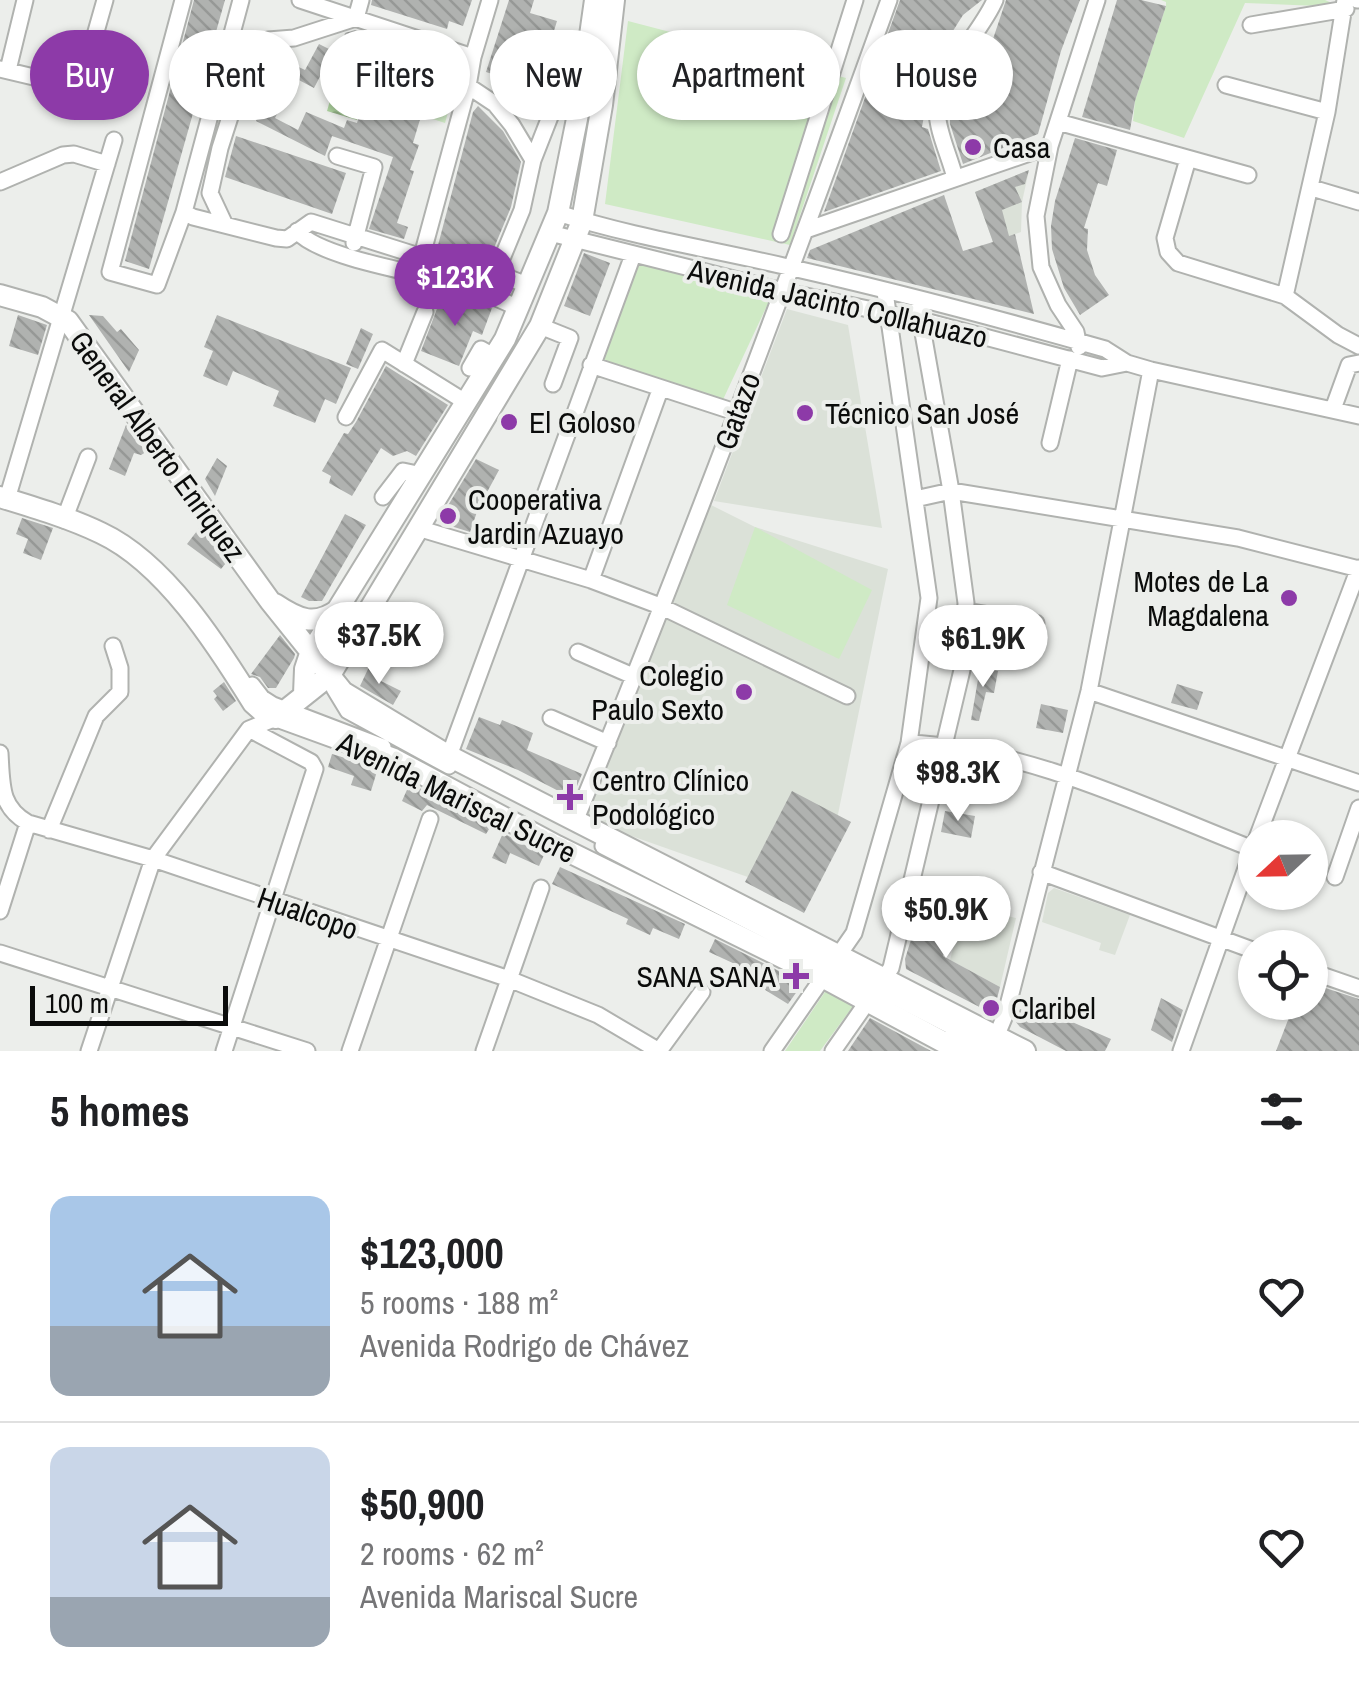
<!DOCTYPE html>
<meta charset="utf-8">
<style>
:root{--surface:#fff;--page:#f6f6f6;--text:#202124;--muted:#757577;--line:#e0e0e0;--accent:#8d3aa8}
body{margin:0;font-family:"Archivo Narrow",sans-serif;background:var(--page);color:var(--text);height:100vh;display:flex;flex-direction:column;font-size:38px;white-space:nowrap}
*{box-sizing:border-box;margin:0}
p{font-size:32px;color:var(--muted)}
.icon{flex:none;width:55px;height:55px;fill:none;stroke:currentColor;stroke-width:2;stroke-linecap:round;stroke-linejoin:round}
.map{position:relative;height:1051px;overflow:hidden}
.side{display:flex;flex-direction:column;background:var(--surface);flex:1}
.side>*{flex:none}
.hud{position:absolute;left:30px;top:30px;width:1300px;height:90px;display:flex;gap:20px}
.needle{width:65px;rotate:248deg}
.tools{position:absolute;left:1238px;top:820px;display:grid;gap:20px}
.tools a{display:grid;place-items:center;width:90px;height:90px;border-radius:50%;background:var(--surface);box-shadow:0 2px 8px #0004;font-size:50px}
.scale{position:absolute;left:30px;bottom:25px;width:198px;box-sizing:border-box;padding-left:10px;border:5px solid #0b0c0b;border-top:0;font-size:28px;line-height:35px;white-space:nowrap;color:#0b0c0b;-webkit-text-stroke:8px #eceeeb;paint-order:stroke}
.price{position:absolute;translate:-50% -85px;padding:0 22px;border-radius:35px;background:#fff;color:#222;font-size:32px;line-height:65px;filter:drop-shadow(0 2px 5px #0008)}
.price::after{content:'';position:absolute;left:50%;top:60px;width:30px;height:22px;margin-left:-15px;background:inherit;clip-path:polygon(0 0,100% 0,50% 100%)}
.price.active{background:var(--accent);color:#fff}
ul{padding:0;list-style:none}
li{display:flex;align-items:center;gap:30px;height:250px;padding:0 50px}
li+li{border-top:2px solid var(--line)}
li span{display:grid;place-items:center;flex:none;width:280px;height:200px;border-radius:20px;color:#555}
li>.icon{margin-inline-start:auto}
span .icon{width:120px;height:120px;fill:#fffc;stroke-width:1}
li b{font-size:42px}
h2{display:flex;justify-content:space-between;align-items:center;height:120px;padding:0 50px;font-size:42px}
.chip{padding:0 35px;border-radius:45px;background:var(--surface);box-shadow:0 2px 8px #0004;font-size:35px;line-height:90px}
.chip.active{background:var(--accent);color:#fff}
.map>svg:first-child{display:block}
</style>
<div class="map">
<svg width="1359" height="1051" viewBox="0 0 1359 1051">
<defs>
<pattern id="water-ripples" width="26" height="14" patternUnits="userSpaceOnUse" patternTransform="scale(2.5)"><rect width="26" height="14" fill="#add19e"/><path d="M2 4q2-2 4 0t4 0M15 11q2-2 4 0t4 0" fill="none" stroke="#94b287"/></pattern>
<pattern id="building-back-hatch" width="6" height="6" patternUnits="userSpaceOnUse" patternTransform="scale(2.5)"><rect width="6" height="6" fill="#b0b2b0"/><path d="M-1 5l2 2M0 0l6 6M5-1l2 2" fill="none" stroke="#969896"/></pattern>
</defs>
<rect width="100%" height="100%" fill="#eceeeb"/>
<path fill="#dbe1d8" d="M 1029,170 L 1022,202 L 1021,232 L 993,242 L 975,192 Z
M 787,309 L 848,325 L 882,528 L 714,501 Z
M 705,502 L 755,527 L 888,569 L 836,824 L 810,899 L 575,816 Z
M 1054,888 L 1130,915 L 1115,955 L 1099,950 L 1101,943 L 1042,922 L 1048,893 Z
M 964,906 L 1016,918 L 1000,987 L 950,960 Z"/>
<path fill="#cfeac5" d="M 1161,0 L 1325,0 L 1332,3 L 1318,6 L 1245,3 L 1184,138 L 1133,121 L 1135,101 L 1166,6 L 1166,2 Z
M 628,21 L 846,78 L 790,245 L 605,204 Z
M 433,55 L 455,62 L 460,70 L 445,123 L 341,89 L 353,57 L 424,80 Z
M 635,263 L 772,295 L 720,406 L 600,365 Z
M 755,527 L 872,590 L 839,659 L 727,605 Z
M 827,989 L 854,1005 L 820,1051 L 785,1051 Z"/>
<path fill="url(#water-ripples)" d="M 333,90 L 364,99 L 357,120 L 327,111 Z"/>
<path fill="url(#building-back-hatch)" d="M 194,0 L 225,0 L 149,269 L 125,261 Z
M 372,0 L 472,0 L 463,26 L 449,21 L 447,29 L 371,5 Z
M 509,0 L 534,0 L 530,13 L 557,21 L 553,34 L 570,40 L 553,97 L 547,95 L 539,114 L 516,106 L 523,84 L 486,72 Z
M 900,0 L 982,0 L 963,15 L 951,34 L 928,94 L 922,127 L 928,129 L 941,171 L 824,212 Z
M 1006,0 L 1080,0 L 1061,51 L 1038,134 L 963,164 L 950,124 L 950,99 L 963,71 L 969,73 L 978,68 L 987,57 Z
M 1117,0 L 1141,0 L 1166,6 L 1135,101 L 1130,130 L 1082,117 Z
M 355,30 L 433,56 L 425,81 L 353,57 L 347,73 L 326,65 L 314,88 L 295,78 L 275,118 L 298,130 L 306,112 L 344,128 L 347,120 L 357,123 L 364,99 L 421,116 L 413,143 L 419,145 L 410,170 L 414,171 L 397,223 L 408,227 L 404,239 L 369,229 L 393,157 L 332,136 L 325,156 L 256,121 L 286,61 L 305,70 L 319,44 L 339,54 L 345,33 Z
M 478,106 L 503,131 L 521,162 L 511,207 L 489,260 L 437,249 L 473,112 Z
M 236,136 L 346,173 L 332,214 L 225,177 Z
M 1075,138 L 1117,150 L 1107,186 L 1098,183 L 1084,228 L 1088,229 L 1087,250 L 1095,275 L 1109,295 L 1080,315 L 1064,288 L 1052,249 L 1051,226 L 1055,201 Z
M 1029,170 L 1025,184 L 1015,187 L 1022,202 L 1002,210 L 1009,236 L 1015,234 L 1034,314 L 807,258 L 810,250 L 944,195 L 963,251 L 993,242 L 975,192 Z
M 584,253 L 610,263 L 590,316 L 564,306 Z
M 453,294 L 492,308 L 482,335 L 473,331 L 459,366 L 421,351 L 438,306 L 447,310 Z
M 18,315 L 47,325 L 38,355 L 9,346 Z
M 89,315 L 103,316 L 117,332 L 121,329 L 139,350 L 129,372 Z
M 217,315 L 351,368 L 336,404 L 325,399 L 315,423 L 273,406 L 279,391 L 233,371 L 227,386 L 203,376 L 213,351 L 204,347 Z
M 361,328 L 373,334 L 358,369 L 346,364 Z
M 386,366 L 448,405 L 416,456 L 407,451 L 393,456 L 381,448 L 352,496 L 329,483 L 331,476 L 322,471 L 344,433 L 348,434 L 356,422 Z
M 126,425 L 146,452 L 141,455 L 134,453 L 125,476 L 109,469 Z
M 217,458 L 227,466 L 215,496 L 205,479 Z
M 476,459 L 499,470 L 478,509 L 470,532 L 438,522 Z
M 345,514 L 366,525 L 322,601 L 309,601 L 301,597 Z
M 22,518 L 53,528 L 41,560 L 23,553 L 28,539 L 16,534 Z
M 200,527 L 226,563 L 221,569 L 187,544 Z
M 280,635 L 295,654 L 294,658 L 276,688 L 268,688 L 260,677 L 251,674 Z
M 369,667 L 382,673 L 379,680 L 401,691 L 393,705 L 360,686 Z
M 980,668 L 998,671 L 994,693 L 986,692 L 979,721 L 971,720 Z
M 224,682 L 236,701 L 223,711 L 214,699 L 217,696 L 213,691 Z
M 1177,684 L 1203,692 L 1197,710 L 1171,703 Z
M 1041,704 L 1068,710 L 1063,733 L 1036,728 Z
M 479,717 L 500,725 L 502,720 L 533,733 L 527,750 L 582,774 L 572,798 L 518,770 L 466,749 Z
M 332,754 L 378,768 L 371,791 L 351,785 L 354,776 L 328,767 Z
M 954,759 L 992,767 L 986,791 L 948,781 Z
M 410,783 L 491,826 L 486,834 L 427,805 L 422,811 L 402,801 Z
M 792,791 L 851,822 L 804,913 L 745,882 Z
M 945,811 L 975,816 L 971,838 L 941,832 Z
M 503,833 L 544,855 L 539,866 L 510,853 L 506,864 L 492,858 Z
M 560,867 L 685,924 L 679,939 L 653,928 L 650,935 L 626,924 L 628,919 L 552,884 Z
M 922,904 L 957,916 L 943,956 L 1000,987 L 993,1014 L 906,969 L 905,959 Z
M 715,939 L 803,983 L 788,1004 L 762,988 L 767,979 L 709,952 Z
M 1310,983 L 1359,999 L 1359,1051 L 1276,1051 L 1295,1002 L 1310,1002 Z
M 1161,998 L 1183,1010 L 1172,1042 L 1151,1030 Z
M 1020,1009 L 1043,1019 L 1047,1011 L 1111,1039 L 1105,1051 L 1066,1051 L 1020,1027 L 1015,1021 Z
M 870,1018 L 931,1051 L 848,1051 Z"/>
<g fill="none" stroke-linecap="round" stroke-linejoin="round">
<defs>
<path id="minor" d="M 183,0 L 110,272 L 157,285 L 184,212
M 241,0 L 184,212 L 193,217 L 276,238 L 287,239 L 311,222 L 422,257 L 496,273
M 300,0 L 473,57 L 468,86 L 417,274
M 1357,0 L 1359,0
M 1251,25 L 1346,9
M 473,57 L 490,0
M 0,69 L 80,88 L 105,0
M 8,70 L 25,0
M 1226,85 L 1327,112
M 468,86 L 495,104 L 512,125 L 533,160 L 522,210 L 496,273 L 527,285
M 1058,122 L 1248,175
M 337,156 L 374,167 L 354,243
M 1188,159 L 1165,238 L 1168,252 L 1178,263 L 1285,296 L 1338,335 L 1359,346
M 533,160 L 553,109
M 955,178 C 950,157 937,131 937,110 C 937,74 982,32 995,0
M 0,182 L 63,155 L 74,154 L 107,164
M 1312,188 L 1359,202
M 558,213 C 633,237 711,249 788,267 C 894,291 1000,319 1105,349 L 1127,363 L 1151,370 L 1359,416
M 225,225 L 210,193 L 220,148 L 246,67 L 255,51 L 268,40 L 294,38 L 356,18 L 361,0
M 806,230 L 1050,146
M 297,231 C 319,258 423,274 460,284 C 480,290 499,299 518,308
M 550,233 L 782,291 L 921,320 L 1102,368 L 1127,363
M 781,234 L 855,0
M 1285,296 L 1327,112 L 1345,0
M 540,326 L 570,338 L 553,384
M 1079,347 L 1076,332 L 1058,305 L 1041,267 L 1036,216 L 1050,146 L 1097,0
M 404,364 L 425,312
M 591,365 L 735,412
M 470,368 L 481,349 L 495,357
M 1333,409 L 1349,365 L 1359,363
M 346,417 L 382,350 L 467,403
M 1050,443 L 1070,359
M 383,497 L 403,471 L 422,475
M 7,499 L 114,140
M 915,499 L 951,491 L 1238,538 L 1359,569
M 64,520 L 88,457
M 421,529 L 591,580 L 660,606 L 847,696
M 591,580 L 660,390
M 966,611 L 1036,623
M 578,652 L 633,676
M 252,685 L 262,698 L 273,705 L 383,747
M 334,688 L 348,711 L 449,766
M 1089,691 L 1359,783
M 551,718 L 608,743
M 909,743 C 1028,749 1143,806 1253,849
M 0,753 C 2,786 0,807 28,823 L 153,859 L 509,979 L 598,1015 L 659,1051
M 449,756 L 633,255
M 576,819 C 688,549 790,275 889,0
M 49,830 L 96,716 L 120,692 L 120,668 L 113,646
M 1257,838 L 1359,568
M 603,846 L 999,1051
M 1041,872 L 1255,951
M 1335,877 L 1359,808
M 0,911 L 28,823
M 0,953 L 307,1051
M 1310,971 L 1359,988
M 951,1037 L 979,1051
M 996,1037 L 1006,1013 L 1089,691 L 1151,370
M 89,1051 L 153,859 L 249,729 L 276,718
M 224,1051 L 315,769 L 311,762 L 249,729
M 350,1051 L 430,819
M 484,1051 L 541,888
M 659,1051 L 702,992
M 772,1051 L 854,933 L 909,743 L 929,598 L 885,292
M 833,1051 L 891,968 L 962,670 L 966,603 L 951,491 L 917,299
M 1181,1051 L 1255,843"/>
<path id="major" d="M 0,295 L 42,307 L 68,321 L 270,601 L 343,692 L 449,756 L 1025,1051
M 0,497 C 33,507 70,518 101,533 C 165,563 217,645 253,703 L 262,711 L 394,759 L 557,846 L 824,978 L 960,1051
M 275,604 C 299,620 315,627 339,609
M 304,694 L 305,669 L 310,654 L 505,339 L 558,213 L 581,99 L 595,0
M 276,718 L 330,675 L 540,326 L 582,221 L 602,105 L 614,0"/>
</defs>
<use href="#minor" stroke="#b0b2af" stroke-width="19"/>
<use href="#major" stroke="#b0b2af" stroke-width="24"/>
<use href="#minor" stroke="#fff" stroke-width="15"/>
<use href="#major" stroke="#fff" stroke-width="20"/>
</g>
<g fill="#8d3aa8" stroke="#eceeeb" stroke-width="4">
<circle cx="973" cy="147" r="10"/>
<circle cx="805" cy="413" r="10"/>
<circle cx="509" cy="422" r="10"/>
<circle cx="448" cy="516" r="10"/>
<circle cx="1289" cy="598" r="10"/>
<circle cx="744" cy="692" r="10"/>
<path d="M565 782h10v10h10v10h-10v10h-10v-10h-10v-10h10z"/>
<path d="M791 961h10v10h10v10h-10v10h-10v-10h-10v-10h10z"/>
<circle cx="991" cy="1008" r="10"/>
</g>
<g text-anchor="middle" dominant-baseline="central" stroke-width="8" stroke-linejoin="round" paint-order="stroke">
<g font-size="30" fill="#0b0c0b" stroke="#eceeeb" text-anchor="start">
<text x="993" y="147">Casa</text>
<text x="825" y="413">Técnico San José</text>
<text x="529" y="422">El Goloso</text>
<text x="468" y="499">Cooperativa<tspan x="468" dy="34">Jardin Azuayo</tspan></text>
<text x="1269" y="581" text-anchor="end">Motes de La<tspan x="1269" dy="34">Magdalena</tspan></text>
<text x="724" y="675" text-anchor="end">Colegio<tspan x="724" dy="34">Paulo Sexto</tspan></text>
<text x="592" y="780">Centro Clínico<tspan x="592" dy="34">Podológico</tspan></text>
<text x="776" y="976" text-anchor="end">SANA SANA</text>
<text x="1011" y="1008">Claribel</text>
</g>
<g font-size="30" fill="#0b0c0b" stroke="#eceeeb">
<text transform="translate(838 303) rotate(13)">Avenida Jacinto Collahuazo</text>
<text transform="translate(737 411) rotate(-70)">Gatazo</text>
<text transform="translate(158 446) rotate(54)">General Alberto Enriquez</text>
<text transform="translate(457 797) rotate(26)">Avenida Mariscal Sucre</text>
<text transform="translate(308 913) rotate(19)">Hualcopo</text>
</g>
</g>
</svg>
<div class="tools">
<a><svg class="needle" viewBox="-14 -14 28 28"><path d="M0-13l5 13h-10z" fill="#e53935"/><path d="M0 13l5-13h-10z" fill="#757577"/></svg></a>
<a><svg class="icon" aria-label="locate" viewBox="0 0 24 24"><circle cx="12" cy="12" r="6"/><path d="M12 2v4M12 18v4M2 12h4M18 12h4"/></svg></a>
</div>
<div class="scale">100 m</div>
<b class="price active" style="left:455px;top:329px">$123K</b>
<b class="price" style="left:379px;top:687px">$37.5K</b>
<b class="price" style="left:983px;top:690px">$61.9K</b>
<b class="price" style="left:958px;top:824px">$98.3K</b>
<b class="price" style="left:946px;top:961px">$50.9K</b>
<div class="hud">
<a class="chip active">Buy</a>
<a class="chip">Rent</a>
<a class="chip">Filters</a>
<a class="chip">New</a>
<a class="chip">Apartment</a>
<a class="chip">House</a>
</div>
</div>
<section class="side">
<h2>5 homes<svg class="icon" aria-label="filters" viewBox="0 0 24 24"><path d="M4 7h16M4 17h16"/><circle cx="9" cy="7" r="2"/><circle cx="15" cy="17" r="2"/></svg></h2>
<ul>
<li><span style="background:linear-gradient(#a9c7e8 65%,#9aa5b1 0)"><svg class="icon" aria-label="home" viewBox="0 0 24 24"><path d="M3 11l9-7 9 7M6 9v11h12V9"/></svg></span><div><b>$123,000</b><p>5 rooms · 188 m²</p><p>Avenida Rodrigo de Chávez</p></div><svg class="icon" aria-label="heart" viewBox="0 0 24 24"><path d="M12 20l-8-8c-3-5 5-10 8-4 3-6 11-1 8 4z"/></svg></li>
<li><span style="background:linear-gradient(#c9d6e8 75%,#9aa5b1 0)"><svg class="icon" aria-label="home" viewBox="0 0 24 24"><path d="M3 11l9-7 9 7M6 9v11h12V9"/></svg></span><div><b>$50,900</b><p>2 rooms · 62 m²</p><p>Avenida Mariscal Sucre</p></div><svg class="icon" aria-label="heart" viewBox="0 0 24 24"><path d="M12 20l-8-8c-3-5 5-10 8-4 3-6 11-1 8 4z"/></svg></li>
</ul>
</section>
